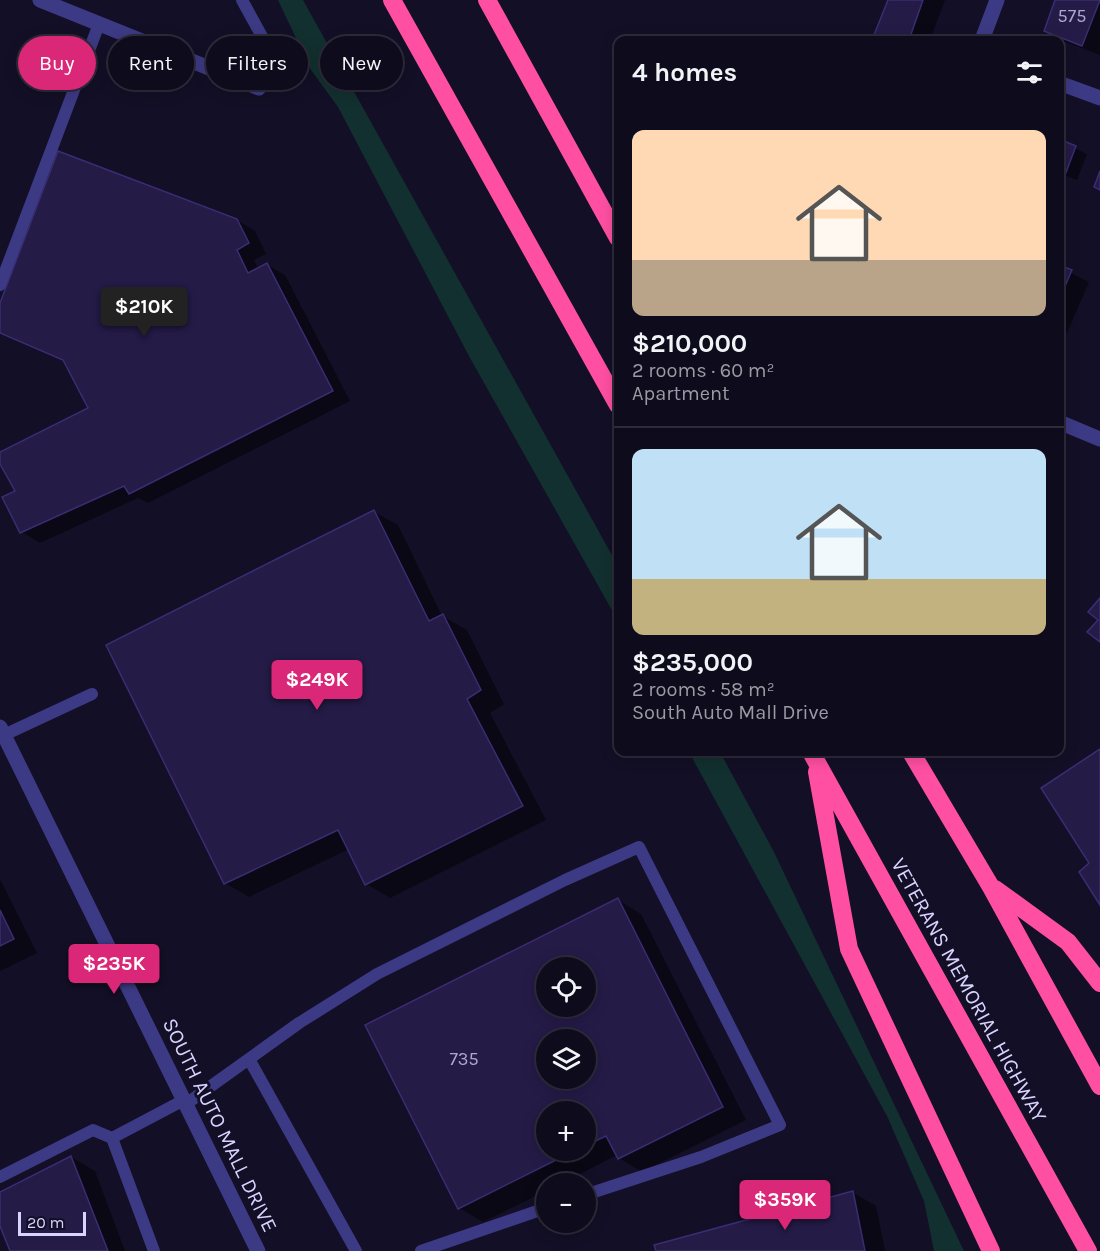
<!DOCTYPE html>
<meta charset="utf-8">
<style>
:root{--surface:#0e0b1c;--page:#171425;--text:#f1f3f6;--muted:#9b9ba3;--line:#2e2b3b;--accent:#db2777}
body{margin:0;font-family:Karla,sans-serif;background:var(--page);color:var(--text);height:100vh;display:flex;flex-direction:column;font-size:22px;white-space:nowrap}
*{box-sizing:border-box;margin:0}
p{font-size:20px;color:var(--muted)}
.icon{flex:none;width:33px;height:33px;fill:none;stroke:currentColor;stroke-width:2;stroke-linecap:round;stroke-linejoin:round}
.map{position:relative;flex:1;overflow:hidden}
.sheet{position:absolute;left:614px;top:36px;width:450px;height:720px;display:flex;flex-direction:column;background:var(--surface);border-radius:12px;box-shadow:0 3px 15px #0003,0 0 0 2px var(--line)}
.sheet>*{flex:none}
.guide{position:absolute;left:18px;top:36px;width:506px;height:54px;display:flex;gap:12px}
.tools{position:absolute;left:536px;top:957px;display:grid;gap:12px}
.tools a{display:grid;place-items:center;width:60px;height:60px;border-radius:50%;background:var(--surface);box-shadow:0 3px 15px #0003,0 0 0 2px var(--line);font-size:30px}
.scale{position:absolute;left:18px;bottom:15px;width:68px;box-sizing:border-box;padding-left:6px;border:3px solid #d9d4ff;border-top:0;font-size:16px;line-height:21px;white-space:nowrap;color:#d9d4ff;-webkit-text-stroke:4px #130f26;paint-order:stroke}
.price{position:absolute;translate:-50% -51px;padding:0 14px;border-radius:6px;background:var(--accent);color:#fff;font-size:20px;line-height:39px;filter:drop-shadow(0 2px 3px #0008)}
.price::after{content:'';position:absolute;left:50%;top:36px;width:18px;height:14px;margin-left:-9px;background:inherit;clip-path:polygon(0 0,100% 0,50% 100%)}
.price.on{background:#222;color:#fff}
ul{padding:0;list-style:none}
li{display:grid;align-content:center;gap:12px;height:318px;padding:0 18px}
li+li{border-top:2px solid var(--line)}
li span{display:grid;place-items:center;height:186px;border-radius:12px;color:#555}
li>.icon{margin-inline-start:auto}
span .icon{width:108px;height:108px;fill:#fffc;stroke-width:1}
li b{font-size:26px}
h2{display:flex;justify-content:space-between;align-items:center;height:72px;padding:0 18px;font-size:26px}
.chip{padding:0 21px;border-radius:27px;background:var(--surface);box-shadow:0 3px 15px #0003,0 0 0 2px var(--line);font-size:21px;line-height:54px}
.chip.on{background:var(--accent);color:#fff}
.map>svg:first-child{display:block}
</style>
<div class="map">
<svg width="1100" height="1251" viewBox="0 0 1100 1251">
<rect width="100%" height="100%" fill="#130f26"/>
<path fill="#12302f" d="M 278,0 L 303,0 L 618,566 L 618,621 L 470,358 L 338,107 L 311,70 Z
M 689,752 L 720,752 L 774,852 L 964,1251 L 934,1251 L 924,1201 L 887,1116 Z"/>
<path fill="#0007" fill-rule="evenodd" d="M 889,0 L 945,0 L 930,40 L 874,40 Z
M 1057,0 L 1100,0 L 1100,55 L 1063,41 L 1045,30 Z
M 1059,141 L 1087,154 L 1077,180 L 1059,173 Z
M 237,220 L 255,231 L 266,254 L 254,260 L 258,269 L 267,265 L 285,275 L 350,401 L 148,503 L 138,498 L 40,543 L 22,532 L 4,498 L 17,491 L 0,461 L 0,454 L 90,408 L 66,362 L 0,333 L 0,307 Z
M 1059,267 L 1089,282 L 1067,333 L 1059,330 Z
M 374,512 L 398,525 L 442,616 L 467,630 L 504,704 L 490,713 L 546,820 L 390,898 L 366,884 L 349,849 L 249,897 L 225,883 Z
M 0,879 L 37,953 L 0,971 Z
M 618,900 L 641,914 L 746,1120 L 642,1172 L 619,1158 L 617,1155 L 560,1184 L 546,1184 L 546,1191 L 483,1222 L 459,1208 L 367,1025 ZM 546,968 L 585,968 L 585,1006 L 546,1006 ZM 546,1040 L 585,1040 L 585,1078 L 546,1078 ZM 546,1112 L 585,1112 L 585,1150 L 546,1150 Z
M 71,1157 L 95,1171 L 125,1251 L 11,1251 L 0,1221 L 0,1194 Z
M 852,1192 L 876,1206 L 885,1251 L 658,1251 Z"/>
<path fill="#241b47" stroke="#3b2d73" stroke-width="1.5" fill-rule="evenodd" d="M 888,0 L 923,0 L 909,40 L 872,40 Z
M 1055,0 L 1100,0 L 1082,46 L 1044,31 Z
M 1059,139 L 1076,146 L 1065,175 L 1059,173 Z
M 58,151 L 237,219 L 249,243 L 237,250 L 248,273 L 267,263 L 333,391 L 129,494 L 124,486 L 20,533 L 2,497 L 15,491 L 0,464 L 0,452 L 88,408 L 63,360 L 0,333 L 0,303 Z
M 1100,171 L 1100,190 L 1094,187 Z
M 1059,265 L 1072,270 L 1059,300 Z
M 374,510 L 429,621 L 443,614 L 481,690 L 467,699 L 523,806 L 365,885 L 338,830 L 224,884 L 106,645 Z
M 1100,598 L 1100,642 L 1087,632 L 1098,620 L 1088,612 Z
M 1100,749 L 1100,905 L 1079,872 L 1089,863 L 1041,788 Z
M 618,898 L 723,1107 L 618,1159 L 606,1136 L 585,1146 L 585,1112 L 546,1112 L 546,1150 L 576,1150 L 458,1209 L 365,1025 ZM 546,968 L 585,968 L 585,1006 L 546,1006 ZM 546,1040 L 585,1040 L 585,1078 L 546,1078 Z
M 0,910 L 14,939 L 0,946 Z
M 71,1156 L 108,1251 L 10,1251 L 0,1226 L 0,1192 Z
M 853,1191 L 865,1251 L 656,1251 L 654,1245 Z"/>
<g fill="none" stroke-linecap="round" stroke-linejoin="round">
<path stroke="#3d3a85" stroke-width="12" d="M 242,0 L 271,53 L 259,88
M 0,285 L 99,24
M 4,735 L 92,694
M 249,1059 L 356,1251
M 186,1104 L 299,1023 L 377,974 L 565,880 L 639,847 L 780,1125 L 701,1157 L 585,1195
M 112,1138 L 154,1251
M 0,1177 L 93,1130 L 112,1138 L 184,1100
M 421,1251 L 546,1208"/>
<path stroke="#3d3a85" stroke-width="15" d="M 40,0 L 259,88
M 982,40 L 997,0
M 1059,83 L 1100,98
M 1059,422 L 1100,439
M 0,727 L 258,1251"/>
<path stroke="#ff4fa3" stroke-width="18" d="M 392,0 L 618,405
M 487,0 L 618,238
M 811,752 L 1088,1251
M 911,752 L 991,887 L 1100,1086
M 817,772 L 849,949 L 991,1251
M 995,889 L 1068,942 L 1100,983"/>
</g>
<g text-anchor="middle" dominant-baseline="central" stroke-width="6" stroke-linejoin="round" paint-order="stroke">
<g font-size="18" fill="#aca6d1">
<text x="1072" y="16">575</text>
<text x="464" y="1059">735</text>
</g>
<g font-size="21" fill="#d9d4ff" stroke="#130f26">
<text transform="translate(969 990) rotate(61)">VETERANS MEMORIAL HIGHWAY</text>
<text transform="translate(220 1125) rotate(64)">SOUTH AUTO MALL DRIVE</text>
</g>
</g>
</svg>
<div class="tools">
<a><svg class="icon" aria-label="locate" viewBox="0 0 24 24"><circle cx="12" cy="12" r="6"/><path d="M12 2v4M12 18v4M2 12h4M18 12h4"/></svg></a>
<a><svg class="icon" aria-label="layers" viewBox="0 0 24 24"><path d="M12 4l9 5-9 5-9-5zM3 14l9 5 9-5"/></svg></a>
<a>+</a>
<a>−</a>
</div>
<div class="scale">20 m</div>
<b class="price on" style="left:144px;top:338px">$210K</b>
<b class="price" style="left:317px;top:711px">$249K</b>
<b class="price" style="left:114px;top:995px">$235K</b>
<b class="price" style="left:785px;top:1231px">$359K</b>
<div class="guide">
<a class="chip on">Buy</a>
<a class="chip">Rent</a>
<a class="chip">Filters</a>
<a class="chip">New</a>
</div>
<section class="sheet">
<h2>4 homes<svg class="icon" aria-label="filters" viewBox="0 0 24 24"><path d="M4 7h16M4 17h16"/><circle cx="9" cy="7" r="2"/><circle cx="15" cy="17" r="2"/></svg></h2>
<ul>
<li><span style="background:linear-gradient(#ffd9b3 70%,#b9a48a 0)"><svg class="icon" aria-label="home" viewBox="0 0 24 24"><path d="M3 11l9-7 9 7M6 9v11h12V9"/></svg></span><div><b>$210,000</b><p>2 rooms · 60 m²</p><p>Apartment</p></div></li>
<li><span style="background:linear-gradient(#bfe0f5 70%,#c2b280 0)"><svg class="icon" aria-label="home" viewBox="0 0 24 24"><path d="M3 11l9-7 9 7M6 9v11h12V9"/></svg></span><div><b>$235,000</b><p>2 rooms · 58 m²</p><p>South Auto Mall Drive</p></div></li>
</ul>
</section>
</div>
